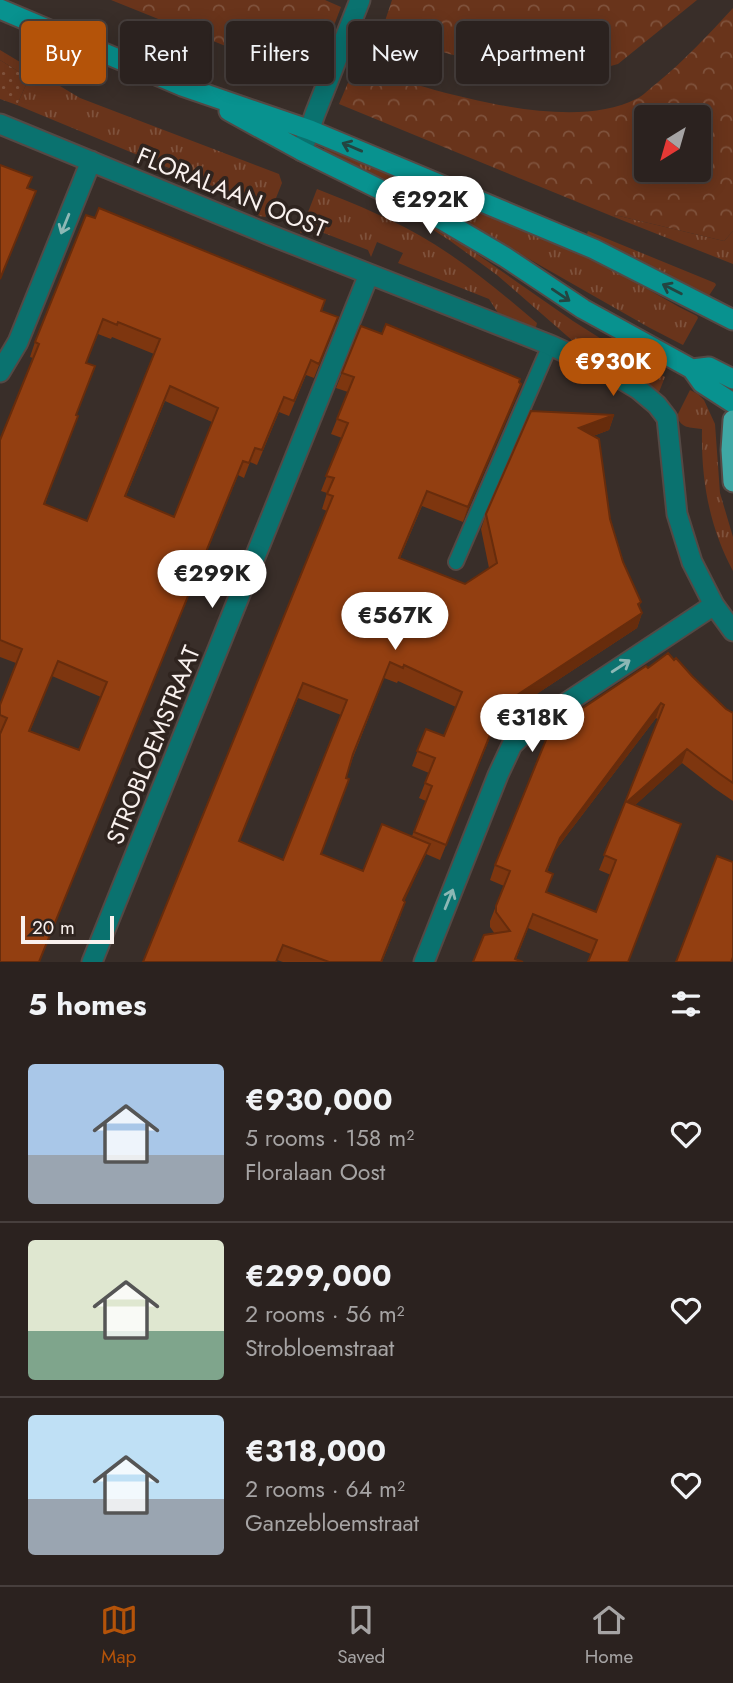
<!DOCTYPE html>
<meta charset="utf-8">
<style>
:root{--surface:#2b221f;--page:#372f2c;--text:#f1f3f6;--muted:#a6a4a4;--line:#473f3d;--accent:#b45309}
body{margin:0;font-family:Jost,sans-serif;background:var(--page);color:var(--text);height:100vh;display:flex;flex-direction:column;font-size:26px;white-space:nowrap}
*{box-sizing:border-box;margin:0}
p{font-size:23px;color:var(--muted)}
.icon{flex:none;width:38px;height:38px;fill:none;stroke:currentColor;stroke-width:2;stroke-linecap:round;stroke-linejoin:round}
.map{position:relative;height:962px;overflow:hidden}
.details{display:flex;flex-direction:column;background:var(--surface);flex:1}
.details>*{flex:none}
.top-card{position:absolute;left:21px;top:21px;width:691px;height:63px;display:flex;gap:14px}
.needle{width:46px;rotate:217deg}
.buttons{position:absolute;left:634px;top:105px;display:grid;gap:14px}
.buttons a{display:grid;place-items:center;width:77px;height:77px;border-radius:7px;background:var(--surface);box-shadow:0 4px 18px #0003,0 0 0 2px var(--line);font-size:35px}
.scale{position:absolute;left:21px;bottom:18px;width:93px;box-sizing:border-box;padding-left:7px;border:4px solid #f9f1ee;border-top:0;font-size:19px;line-height:24px;white-space:nowrap;color:#f9f1ee;-webkit-text-stroke:5px #2f241f;paint-order:stroke}
.price{position:absolute;translate:-50% -60px;padding:0 16px;border-radius:24px;background:#fff;color:#222;font-size:23px;line-height:46px;filter:drop-shadow(0 2px 4px #0008)}
.price::after{content:'';position:absolute;left:50%;top:42px;width:21px;height:16px;margin-left:-10px;background:inherit;clip-path:polygon(0 0,100% 0,50% 100%)}
.price.selected{background:var(--accent);color:#fff}
ul{padding:0;list-style:none}
li{display:flex;align-items:center;gap:21px;height:175px;padding:0 28px}
li+li{border-top:2px solid var(--line)}
li span{display:grid;place-items:center;flex:none;width:196px;height:140px;border-radius:7px;color:#555}
li>.icon{margin-inline-start:auto}
span .icon{width:84px;height:84px;fill:#fffc;stroke-width:1}
li b{font-size:30px}
h2{display:flex;justify-content:space-between;align-items:center;height:84px;padding:0 28px;font-size:30px}
.chip{padding:0 24px;border-radius:7px;background:var(--surface);box-shadow:0 4px 18px #0003,0 0 0 2px var(--line);font-size:24px;line-height:63px}
.chip.selected{background:var(--accent);color:#fff}
.tabs{display:flex;justify-content:space-around;align-items:center;height:98px;border-top:2px solid var(--line);background:var(--surface);font-size:19px;color:var(--muted)}
.tabs a{display:grid;justify-items:center;gap:4px}
.tabs .selected{color:var(--accent)}
.map>svg:first-child{display:block}
</style>
<div class="map">
<svg width="733" height="962" viewBox="0 0 733 962">
<defs>
<pattern id="grass-tufts" width="24" height="20" patternUnits="userSpaceOnUse" patternTransform="scale(1.75)"><rect width="24" height="20" fill="#69341b"/><path d="M3 7l-1-3M5 7V3M7 7l1-3M15 17l-1-3M17 17v-4M19 17l1-3" fill="none" stroke="#7f523c"/></pattern>
<pattern id="forest-crowns" width="20" height="18" patternUnits="userSpaceOnUse" patternTransform="scale(1.75)"><rect width="20" height="18" fill="#69341b"/><path d="M2 6a3 3 0 1 1 6 0M12 15a3 3 0 1 1 6 0" fill="none" stroke="#7f523c"/></pattern>
<pattern id="park-dots" width="8" height="8" patternUnits="userSpaceOnUse" patternTransform="scale(1.75)"><rect width="8" height="8" fill="#69341b"/><path d="M2 2h.1M6 6h.1" fill="none" stroke="#7f523c" stroke-width="1.8" stroke-linecap="round"/></pattern>
</defs>
<rect width="100%" height="100%" fill="#392e29"/>
<path fill="url(#grass-tufts)" d="M 0,50 L 80,98 L 279,174 L 282,183 L 270,213 L 265,217 L 259,216 L 251,202 L 17,105 L 29,78 L 0,60 Z
M 324,145 L 588,255 L 679,307 L 697,316 L 698,318 L 683,345 L 650,328 L 408,190 L 324,151 Z
M 317,189 C 357,205 398,221 434,244 C 471,267 504,295 537,323 L 536,327 L 534,328 L 498,313 L 489,299 L 398,263 L 403,253 L 377,242 L 371,257 L 368,250 L 316,230 L 300,233 Z
M 615,215 L 724,241 L 733,231 L 733,264 L 614,217 Z
M 418,216 L 431,222 L 573,321 L 636,361 L 665,377 L 659,392 L 633,374 L 574,342 L 497,275 L 449,240 L 416,219 Z
M 588,231 L 715,283 L 716,285 L 708,297 L 586,236 Z
M 690,390 L 698,394 L 704,400 L 715,424 L 720,493 L 733,537 L 733,571 C 709,526 701,480 702,429 C 690,427 681,429 677,416 Z"/>
<path fill="url(#forest-crowns)" fill-rule="evenodd" d="M 111,0 L 325,0 L 341,7 L 313,81 Z
M 392,0 L 697,0 L 618,64 L 585,73 L 527,70 L 449,54 L 382,30 Z
M 733,8 L 733,231 L 724,241 L 615,215 L 614,217 L 339,104 L 355,66 C 426,88 566,135 636,99 C 643,96 650,88 657,83 C 685,60 708,35 733,8 ZM 646,117 L 698,117 L 698,170 L 646,170 Z"/>
<path fill="url(#park-dots)" d="M 0,60 L 29,78 L 17,105 L 0,99 Z"/>
<g fill="none" stroke-linecap="round" stroke-linejoin="round">
<defs>
<path id="service" d="M 456,562 L 550,345"/>
<path id="minor" d="M 0,124 L 270,235 L 550,345 L 613,374 L 638,389 L 657,405 L 667,418 L 677,514 L 692,562 L 714,605 L 733,631
M 302,151 L 315,114 L 360,0
M 0,372 L 18,342 L 91,161
M 92,962 L 369,274
M 424,962 L 498,775 L 512,745 L 533,725 L 714,605"/>
<path id="secondary" d="M 0,9 L 182,86 L 310,130 L 594,249 L 733,320
M 229,111 L 302,151 L 444,221 L 505,257 L 583,309 L 692,369 L 702,383 L 733,403
M 692,369 L 709,367 L 733,379"/>
<path id="primary" d="M 733,420 L 731,450 L 733,482"/>
</defs>
<use href="#service" stroke="#544945" stroke-width="18"/>
<use href="#minor" stroke="#544945" stroke-width="23"/>
<use href="#secondary" stroke="#544945" stroke-width="23"/>
<use href="#primary" stroke="#544945" stroke-width="23"/>
<use href="#service" stroke="#0a726f" stroke-width="14"/>
<use href="#minor" stroke="#0a726f" stroke-width="19"/>
<use href="#secondary" stroke="#08928f" stroke-width="19"/>
<use href="#primary" stroke="#3fa7a4" stroke-width="19"/>
</g>
<path fill="#7e360f" fill-rule="evenodd" d="M 86,215 L 325,300 L 322,311 L 332,332 L 314,378 L 306,375 L 289,416 L 279,412 L 257,465 L 250,462 L 244,478 L 238,475 L 39,962 L 0,732 L 0,705 L 16,663 L 0,657 L 0,440 L 33,358 L 30,357 L 35,342 ZM 98,334 L 111,339 L 112,337 L 154,354 L 87,521 L 45,504 L 76,415 L 86,363 ZM 165,401 L 212,422 L 174,517 L 126,496 ZM 52,676 L 101,697 L 79,750 L 30,731 Z
M 342,373 L 519,382 L 521,384 L 463,522 L 422,506 L 400,558 L 465,584 L 489,568 L 481,529 L 486,514 L 614,415 L 609,430 L 593,436 L 610,519 L 623,562 L 642,613 L 637,628 L 497,720 L 440,860 L 426,854 L 404,901 L 400,917 L 382,962 L 283,962 L 277,960 L 143,962 L 327,511 L 322,509 L 327,493 L 321,491 L 342,438 L 331,434 L 348,392 L 336,388 ZM 384,678 L 397,683 L 398,681 L 456,707 L 444,736 L 426,729 L 412,766 L 429,773 L 419,798 L 426,801 L 412,836 L 363,871 L 321,854 L 352,760 ZM 298,698 L 341,715 L 283,860 L 239,841 Z
M 674,660 L 726,709 L 733,713 L 733,801 L 714,788 L 682,763 L 635,805 L 681,824 L 591,954 L 528,928 L 516,959 L 473,962 L 495,934 L 490,927 L 490,921 L 504,886 L 490,880 L 495,865 L 648,668 ZM 656,718 L 659,720 L 599,870 L 611,875 L 596,912 L 546,892 L 547,872 L 554,852 Z"/>
<path fill="#672c0c" d="M 521,384 L 516,399 L 463,522 L 468,507 Z
M 614,415 L 609,430 L 574,443 L 579,428 Z
M 243,461 L 238,475 L 39,962 Z
M 641,602 L 636,617 L 642,613 L 637,628 L 497,720 L 440,860 L 502,705 Z
M 661,703 L 656,718 L 554,852 L 560,838 Z
M 687,749 L 682,763 L 622,817 L 627,802 Z
M 430,844 L 424,859 L 398,915 L 403,900 Z"/>
<path fill="#933f11" stroke="#672c0c" stroke-width="2" fill-rule="evenodd" d="M 0,165 L 32,177 L 27,188 L 36,191 L 0,279 Z
M 99,208 L 325,300 L 321,311 L 338,317 L 319,364 L 311,360 L 294,401 L 284,397 L 262,450 L 255,448 L 249,463 L 243,461 L 39,962 L 0,962 L 0,734 L 7,718 L 0,715 L 0,705 L 22,649 L 0,640 L 0,440 L 39,344 L 35,342 L 86,215 L 95,218 ZM 103,319 L 117,325 L 118,322 L 160,339 L 87,521 L 44,504 L 78,416 L 76,415 L 95,366 L 86,363 ZM 170,386 L 218,408 L 174,517 L 125,496 ZM 58,661 L 107,682 L 79,750 L 29,731 Z
M 386,324 L 520,379 L 519,382 L 521,384 L 468,507 L 427,491 L 399,558 L 465,584 L 497,563 L 486,514 L 531,411 L 614,415 L 579,428 L 599,439 L 610,519 L 623,562 L 641,602 L 638,604 L 642,613 L 502,705 L 446,845 L 414,832 L 432,786 L 425,783 L 435,758 L 417,751 L 426,729 L 444,736 L 462,692 L 404,665 L 403,668 L 390,662 L 353,754 L 346,778 L 349,779 L 321,854 L 363,871 L 382,824 L 430,844 L 403,900 L 405,902 L 381,962 L 329,962 L 283,945 L 276,962 L 143,962 L 333,496 L 327,494 L 334,478 L 326,476 L 348,423 L 337,419 L 354,377 L 342,373 L 361,326 L 382,334 ZM 303,683 L 347,700 L 283,860 L 239,841 Z
M 668,653 L 674,660 L 676,658 L 692,676 L 726,709 L 733,713 L 733,783 L 720,774 L 687,749 L 627,802 L 681,824 L 628,962 L 588,962 L 597,940 L 533,914 L 515,959 L 523,962 L 473,962 L 484,935 L 510,931 L 496,912 L 496,906 L 510,871 L 495,865 L 550,730 L 646,666 L 648,668 ZM 661,703 L 664,705 L 604,855 L 616,860 L 596,912 L 546,892 L 553,874 L 546,871 L 560,838 Z
M 717,856 L 733,862 L 733,957 L 731,962 L 676,962 Z"/>
<defs><path id="oneway-shaft" d="M-6 0H5M1.5-3L5.5 0L1.5 3" fill="none" stroke-width="1.6" stroke-linecap="round" stroke-linejoin="round" transform="scale(1.75)"/></defs>
<g stroke="#234541">
<use href="#oneway-shaft" transform="translate(352 147) rotate(-157)"/>
<use href="#oneway-shaft" transform="translate(672 289) rotate(-153)"/>
<use href="#oneway-shaft" transform="translate(561 295) rotate(34)"/>
</g>
<g stroke="#8db8b5">
<use href="#oneway-shaft" transform="translate(65 224) rotate(112)"/>
<use href="#oneway-shaft" transform="translate(621 666) rotate(-33)"/>
<use href="#oneway-shaft" transform="translate(449 899) rotate(-68)"/>
</g>
<g text-anchor="middle" dominant-baseline="central" stroke-width="7" stroke-linejoin="round" paint-order="stroke">
<g font-size="24" fill="#f9f1ee" stroke="#2f241f">
<text transform="translate(232 192) rotate(22)">FLORALAAN OOST</text>
<text transform="translate(153 745) rotate(-68)">STROBLOEMSTRAAT</text>
</g>
</g>
</svg>
<div class="buttons">
<a><svg class="needle" viewBox="-14 -14 28 28"><path d="M0-13l5 13h-10z" fill="#e53935"/><path d="M0 13l5-13h-10z" fill="#a6a4a4"/></svg></a>
</div>
<div class="scale">20 m</div>
<b class="price" style="left:430px;top:236px">€292K</b>
<b class="price selected" style="left:613px;top:398px">€930K</b>
<b class="price" style="left:212px;top:610px">€299K</b>
<b class="price" style="left:395px;top:652px">€567K</b>
<b class="price" style="left:532px;top:754px">€318K</b>
<div class="top-card">
<a class="chip selected">Buy</a>
<a class="chip">Rent</a>
<a class="chip">Filters</a>
<a class="chip">New</a>
<a class="chip">Apartment</a>
</div>
</div>
<section class="details">
<h2>5 homes<svg class="icon" aria-label="filters" viewBox="0 0 24 24"><path d="M4 7h16M4 17h16"/><circle cx="9" cy="7" r="2"/><circle cx="15" cy="17" r="2"/></svg></h2>
<ul>
<li><span style="background:linear-gradient(#a9c7e8 65%,#9aa5b1 0)"><svg class="icon" aria-label="home" viewBox="0 0 24 24"><path d="M3 11l9-7 9 7M6 9v11h12V9"/></svg></span><div><b>€930,000</b><p>5 rooms · 158 m²</p><p>Floralaan Oost</p></div><svg class="icon" aria-label="heart" viewBox="0 0 24 24"><path d="M12 20l-8-8c-3-5 5-10 8-4 3-6 11-1 8 4z"/></svg></li>
<li><span style="background:linear-gradient(#dfe7d0 65%,#7fa58c 0)"><svg class="icon" aria-label="home" viewBox="0 0 24 24"><path d="M3 11l9-7 9 7M6 9v11h12V9"/></svg></span><div><b>€299,000</b><p>2 rooms · 56 m²</p><p>Strobloemstraat</p></div><svg class="icon" aria-label="heart" viewBox="0 0 24 24"><path d="M12 20l-8-8c-3-5 5-10 8-4 3-6 11-1 8 4z"/></svg></li>
<li><span style="background:linear-gradient(#bfe0f5 60%,#9aa5b1 0)"><svg class="icon" aria-label="home" viewBox="0 0 24 24"><path d="M3 11l9-7 9 7M6 9v11h12V9"/></svg></span><div><b>€318,000</b><p>2 rooms · 64 m²</p><p>Ganzebloemstraat</p></div><svg class="icon" aria-label="heart" viewBox="0 0 24 24"><path d="M12 20l-8-8c-3-5 5-10 8-4 3-6 11-1 8 4z"/></svg></li>
</ul>
</section>
<nav class="tabs">
<a class="selected"><svg class="icon" aria-label="map" viewBox="0 0 24 24"><path d="M3 6l6-2 6 2 6-2v14l-6 2-6-2-6 2zM9 4v14M15 6v14"/></svg>Map</a>
<a><svg class="icon" aria-label="saved" viewBox="0 0 24 24"><path d="M7 4h10v16l-5-4-5 4z"/></svg>Saved</a>
<a><svg class="icon" aria-label="home" viewBox="0 0 24 24"><path d="M3 11l9-7 9 7M6 9v11h12V9"/></svg>Home</a>
</nav>
